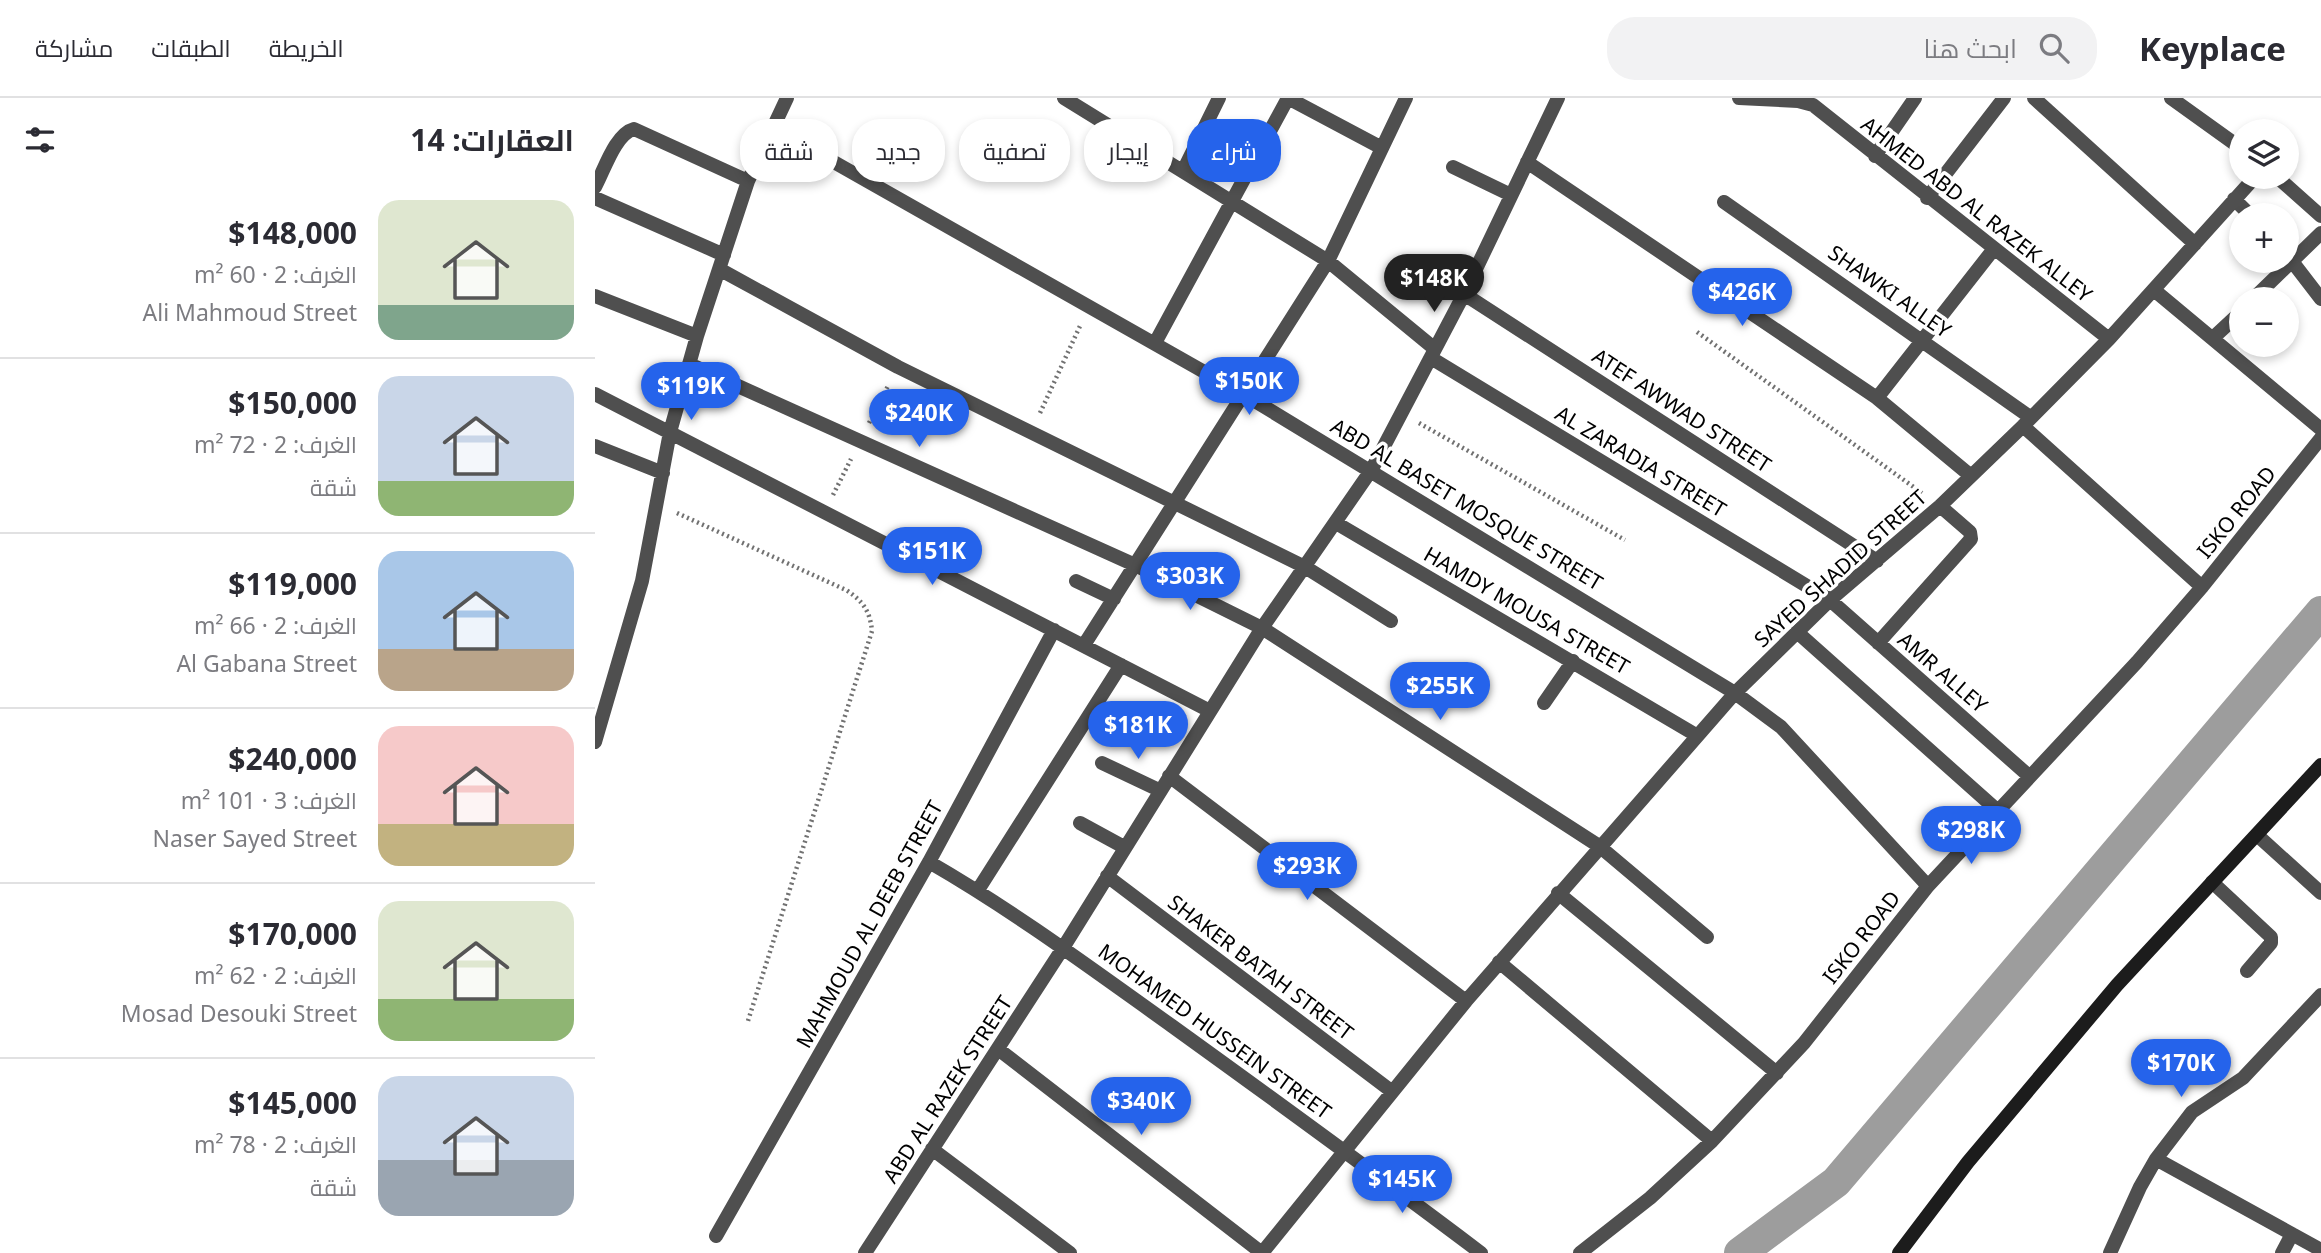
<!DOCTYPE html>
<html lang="ar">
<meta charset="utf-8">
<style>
:root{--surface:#fff;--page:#f2f2f3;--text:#2b2b33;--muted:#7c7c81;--line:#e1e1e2;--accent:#2563eb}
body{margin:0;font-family:"Noto Sans",Cairo,sans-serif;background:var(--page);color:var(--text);direction:rtl;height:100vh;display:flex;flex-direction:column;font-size:26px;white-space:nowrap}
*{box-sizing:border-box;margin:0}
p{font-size:23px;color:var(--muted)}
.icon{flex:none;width:38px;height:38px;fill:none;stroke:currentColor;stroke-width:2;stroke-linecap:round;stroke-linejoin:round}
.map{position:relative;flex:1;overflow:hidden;direction:ltr}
.drawer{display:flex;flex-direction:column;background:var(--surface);width:595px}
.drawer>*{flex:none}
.banner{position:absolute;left:21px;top:21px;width:665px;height:63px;direction:rtl;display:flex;gap:14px}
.buttons{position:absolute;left:1634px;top:21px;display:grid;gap:14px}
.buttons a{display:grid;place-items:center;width:70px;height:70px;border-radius:50%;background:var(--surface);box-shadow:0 4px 10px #0003;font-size:35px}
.price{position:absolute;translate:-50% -60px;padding:0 16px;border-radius:24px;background:var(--accent);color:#fff;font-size:23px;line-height:46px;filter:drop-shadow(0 2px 4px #0008)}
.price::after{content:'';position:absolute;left:50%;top:42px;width:21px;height:16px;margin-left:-10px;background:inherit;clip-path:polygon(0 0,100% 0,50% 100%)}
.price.current{background:#222;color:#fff}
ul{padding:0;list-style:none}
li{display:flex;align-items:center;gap:21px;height:175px;padding:0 21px}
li+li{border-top:2px solid var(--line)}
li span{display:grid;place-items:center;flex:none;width:196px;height:140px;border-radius:21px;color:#555}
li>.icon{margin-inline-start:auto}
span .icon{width:84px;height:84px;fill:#fffc;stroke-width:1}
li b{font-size:30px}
h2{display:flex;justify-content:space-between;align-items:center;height:84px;padding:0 21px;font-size:30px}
.tag{padding:0 24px;border-radius:28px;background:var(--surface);box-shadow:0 4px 10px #0003;font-size:24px;line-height:63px}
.tag.current{background:var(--accent);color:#fff}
header{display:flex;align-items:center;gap:42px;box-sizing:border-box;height:98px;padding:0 35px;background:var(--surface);border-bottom:2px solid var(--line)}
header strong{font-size:33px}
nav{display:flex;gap:38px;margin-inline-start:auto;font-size:24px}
.search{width:490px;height:63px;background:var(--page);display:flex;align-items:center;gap:18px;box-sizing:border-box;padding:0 24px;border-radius:28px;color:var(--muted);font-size:26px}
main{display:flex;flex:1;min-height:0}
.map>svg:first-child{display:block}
</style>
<header>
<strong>Keyplace</strong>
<div class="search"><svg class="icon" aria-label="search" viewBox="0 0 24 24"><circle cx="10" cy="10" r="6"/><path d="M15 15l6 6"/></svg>ابحث هنا</div>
<nav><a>الخريطة</a><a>الطبقات</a><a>مشاركة</a></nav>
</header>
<main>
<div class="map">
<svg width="1726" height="1155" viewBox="0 0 1726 1155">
<rect width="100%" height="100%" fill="#fff"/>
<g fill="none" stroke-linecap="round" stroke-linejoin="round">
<path stroke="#9d9d9d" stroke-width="32" d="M 1145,1155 L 1241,1084 L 1726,514"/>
<path stroke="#717171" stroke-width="4.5" stroke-dasharray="2 3.5" stroke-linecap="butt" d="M 1102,234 L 1327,395
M 445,315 L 485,228
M 274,325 L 294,286
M 824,325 L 1030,442
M 238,397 L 256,361
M 82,415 L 251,492 C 268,503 275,513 277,533 L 152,926"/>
<path stroke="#4f4f4f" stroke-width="14" d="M 469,0 L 733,163 L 840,251
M 693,0 L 787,50
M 1144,0 L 1203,3 L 1218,7 L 1514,241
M 1439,0 L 1600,146
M 1576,0 L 1647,51
M 177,29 L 650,297 L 1140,595 L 1186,629 L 1333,788
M 1280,58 L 1320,0
M 932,64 L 1282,300 L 1376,378
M 858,69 L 916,97
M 588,73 L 624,0
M 1682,79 L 1726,118
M 0,89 C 9,73 20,36 39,31 L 153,83
M 0,100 L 129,157
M 1332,100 L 1409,0
M 1639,101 L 1655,117
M 1129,104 L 1435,319
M 1693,158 L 1726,201
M 124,171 L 303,269 L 710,469 L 796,523
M 1559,192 L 1726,331
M 869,196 L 1282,463
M 0,198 L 102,238
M 1658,201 L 1726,135
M 1619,239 L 1647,213
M 560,245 L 693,0
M 836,260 L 1235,502 L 1434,678
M 94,266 L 540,467 L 667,530 L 1004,748 L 1112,839
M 0,296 L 615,613
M 1282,300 L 1398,152
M 1428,328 L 1607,489
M 0,348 L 68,375
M 741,425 L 1101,637
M 481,483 L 519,501
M 1202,534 L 1403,713
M 1283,545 L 1376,441 L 1375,434 L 1345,408
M 489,547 L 733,163 L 811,0
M 949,605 L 978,563
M 0,644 L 47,483 L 75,334 L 102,238 L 153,83 L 192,0
M 507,665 L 564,692
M 574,678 L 871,903
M 485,725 L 529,749
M 1662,737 L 1726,795
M 334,764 C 419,813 497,871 577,928 C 681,1003 784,1078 886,1155
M 512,778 L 795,992
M 1617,784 L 1676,839 L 1676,845 L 1652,873
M 383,792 L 526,567
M 963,795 L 1182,975
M 904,864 L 1117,1043
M 403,951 L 667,1155
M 337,1051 L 475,1155
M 1561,1061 L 1726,1152
M 121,1138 L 334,764 L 459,532
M 270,1155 L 468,850 L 667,530 L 777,371 L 869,196 L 963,0
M 667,1155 L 871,903 L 1140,595 L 1235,502 L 1345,408 L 1428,328 L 1514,241 L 1660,79
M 985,1155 L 1055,1100 L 1117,1043 L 1209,945 L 1333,788 L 1542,564 L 1607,489 L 1726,340
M 1515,1155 L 1545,1089 L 1561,1061 L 1597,1014 L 1648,980 L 1726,897
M 1687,1155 L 1697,1136"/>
<path stroke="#1c1c1c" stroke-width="14" d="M 1304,1155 L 1373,1064 L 1522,887 L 1726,667"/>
</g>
<g text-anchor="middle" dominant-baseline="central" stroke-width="7" stroke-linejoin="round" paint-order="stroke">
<g font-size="21" fill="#000" stroke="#fff">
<text transform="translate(1382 111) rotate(38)">AHMED ABD AL RAZEK ALLEY</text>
<text transform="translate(1295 193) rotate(35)">SHAWKI ALLEY</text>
<text transform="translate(1087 312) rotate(33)">ATEF AWWAD STREET</text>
<text transform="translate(1046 363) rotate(31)">AL ZARADIA STREET</text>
<text transform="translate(872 406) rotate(31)">ABD AL BASET MOSQUE STREET</text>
<text transform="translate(1641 414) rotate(-51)">ISKO ROAD</text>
<text transform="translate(1245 470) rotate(-42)">SAYED SHADID STREET</text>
<text transform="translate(932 512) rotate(30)">HAMDY MOUSA STREET</text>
<text transform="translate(1348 574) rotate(41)">AMR ALLEY</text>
<text transform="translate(274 826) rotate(-61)">MAHMOUD AL DEEB STREET</text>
<text transform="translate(1266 839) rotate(-52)">ISKO ROAD</text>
<text transform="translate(666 869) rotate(37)">SHAKER BATAH STREET</text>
<text transform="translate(620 933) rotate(36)">MOHAMED HUSSEIN STREET</text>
<text transform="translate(352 991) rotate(-57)">ABD AL RAZEK STREET</text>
</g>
</g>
</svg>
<div class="buttons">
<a><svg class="icon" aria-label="layers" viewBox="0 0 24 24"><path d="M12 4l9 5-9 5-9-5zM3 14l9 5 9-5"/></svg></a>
<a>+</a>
<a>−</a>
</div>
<b class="price current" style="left:839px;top:216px">$148K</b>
<b class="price" style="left:1147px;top:230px">$426K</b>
<b class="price" style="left:654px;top:319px">$150K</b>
<b class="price" style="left:96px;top:324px">$119K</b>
<b class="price" style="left:324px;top:351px">$240K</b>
<b class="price" style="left:337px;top:489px">$151K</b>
<b class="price" style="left:595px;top:514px">$303K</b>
<b class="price" style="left:845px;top:624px">$255K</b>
<b class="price" style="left:543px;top:663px">$181K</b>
<b class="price" style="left:1376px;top:768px">$298K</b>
<b class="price" style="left:712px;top:804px">$293K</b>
<b class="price" style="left:1586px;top:1001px">$170K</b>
<b class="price" style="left:546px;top:1039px">$340K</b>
<b class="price" style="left:807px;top:1117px">$145K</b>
<div class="banner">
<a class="tag current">شراء</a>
<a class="tag">إيجار</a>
<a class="tag">تصفية</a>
<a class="tag">جديد</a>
<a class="tag">شقة</a>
</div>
</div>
<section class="drawer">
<h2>العقارات: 14<svg class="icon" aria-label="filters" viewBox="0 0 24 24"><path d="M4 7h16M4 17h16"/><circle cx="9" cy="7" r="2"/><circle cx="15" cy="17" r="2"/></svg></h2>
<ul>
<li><span style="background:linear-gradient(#dfe7d0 75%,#7fa58c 0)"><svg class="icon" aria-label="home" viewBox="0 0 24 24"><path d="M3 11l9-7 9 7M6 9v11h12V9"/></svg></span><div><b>$148,000</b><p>الغرف: 2 · 60 m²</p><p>Ali Mahmoud Street</p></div></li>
<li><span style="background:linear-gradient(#c9d6e8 75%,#8fb573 0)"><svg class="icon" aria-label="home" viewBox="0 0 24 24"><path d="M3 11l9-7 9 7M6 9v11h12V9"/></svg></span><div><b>$150,000</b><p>الغرف: 2 · 72 m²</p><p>شقة</p></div></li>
<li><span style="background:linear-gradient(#a9c7e8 70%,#b9a48a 0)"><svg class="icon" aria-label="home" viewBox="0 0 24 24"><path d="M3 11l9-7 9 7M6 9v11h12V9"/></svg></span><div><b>$119,000</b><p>الغرف: 2 · 66 m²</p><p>Al Gabana Street</p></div></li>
<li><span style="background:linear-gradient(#f6c9c9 70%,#c2b280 0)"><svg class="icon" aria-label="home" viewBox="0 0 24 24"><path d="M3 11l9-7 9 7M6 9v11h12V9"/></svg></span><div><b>$240,000</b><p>الغرف: 3 · 101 m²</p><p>Naser Sayed Street</p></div></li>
<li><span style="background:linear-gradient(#dfe7d0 70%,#8fb573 0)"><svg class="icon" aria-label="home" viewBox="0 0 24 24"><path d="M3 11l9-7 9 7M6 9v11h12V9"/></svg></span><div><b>$170,000</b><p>الغرف: 2 · 62 m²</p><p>Mosad Desouki Street</p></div></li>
<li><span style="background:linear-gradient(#c9d6e8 60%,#9aa5b1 0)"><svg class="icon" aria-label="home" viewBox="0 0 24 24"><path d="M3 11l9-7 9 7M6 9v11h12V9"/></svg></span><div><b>$145,000</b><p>الغرف: 2 · 78 m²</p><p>شقة</p></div></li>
</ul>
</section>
</main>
